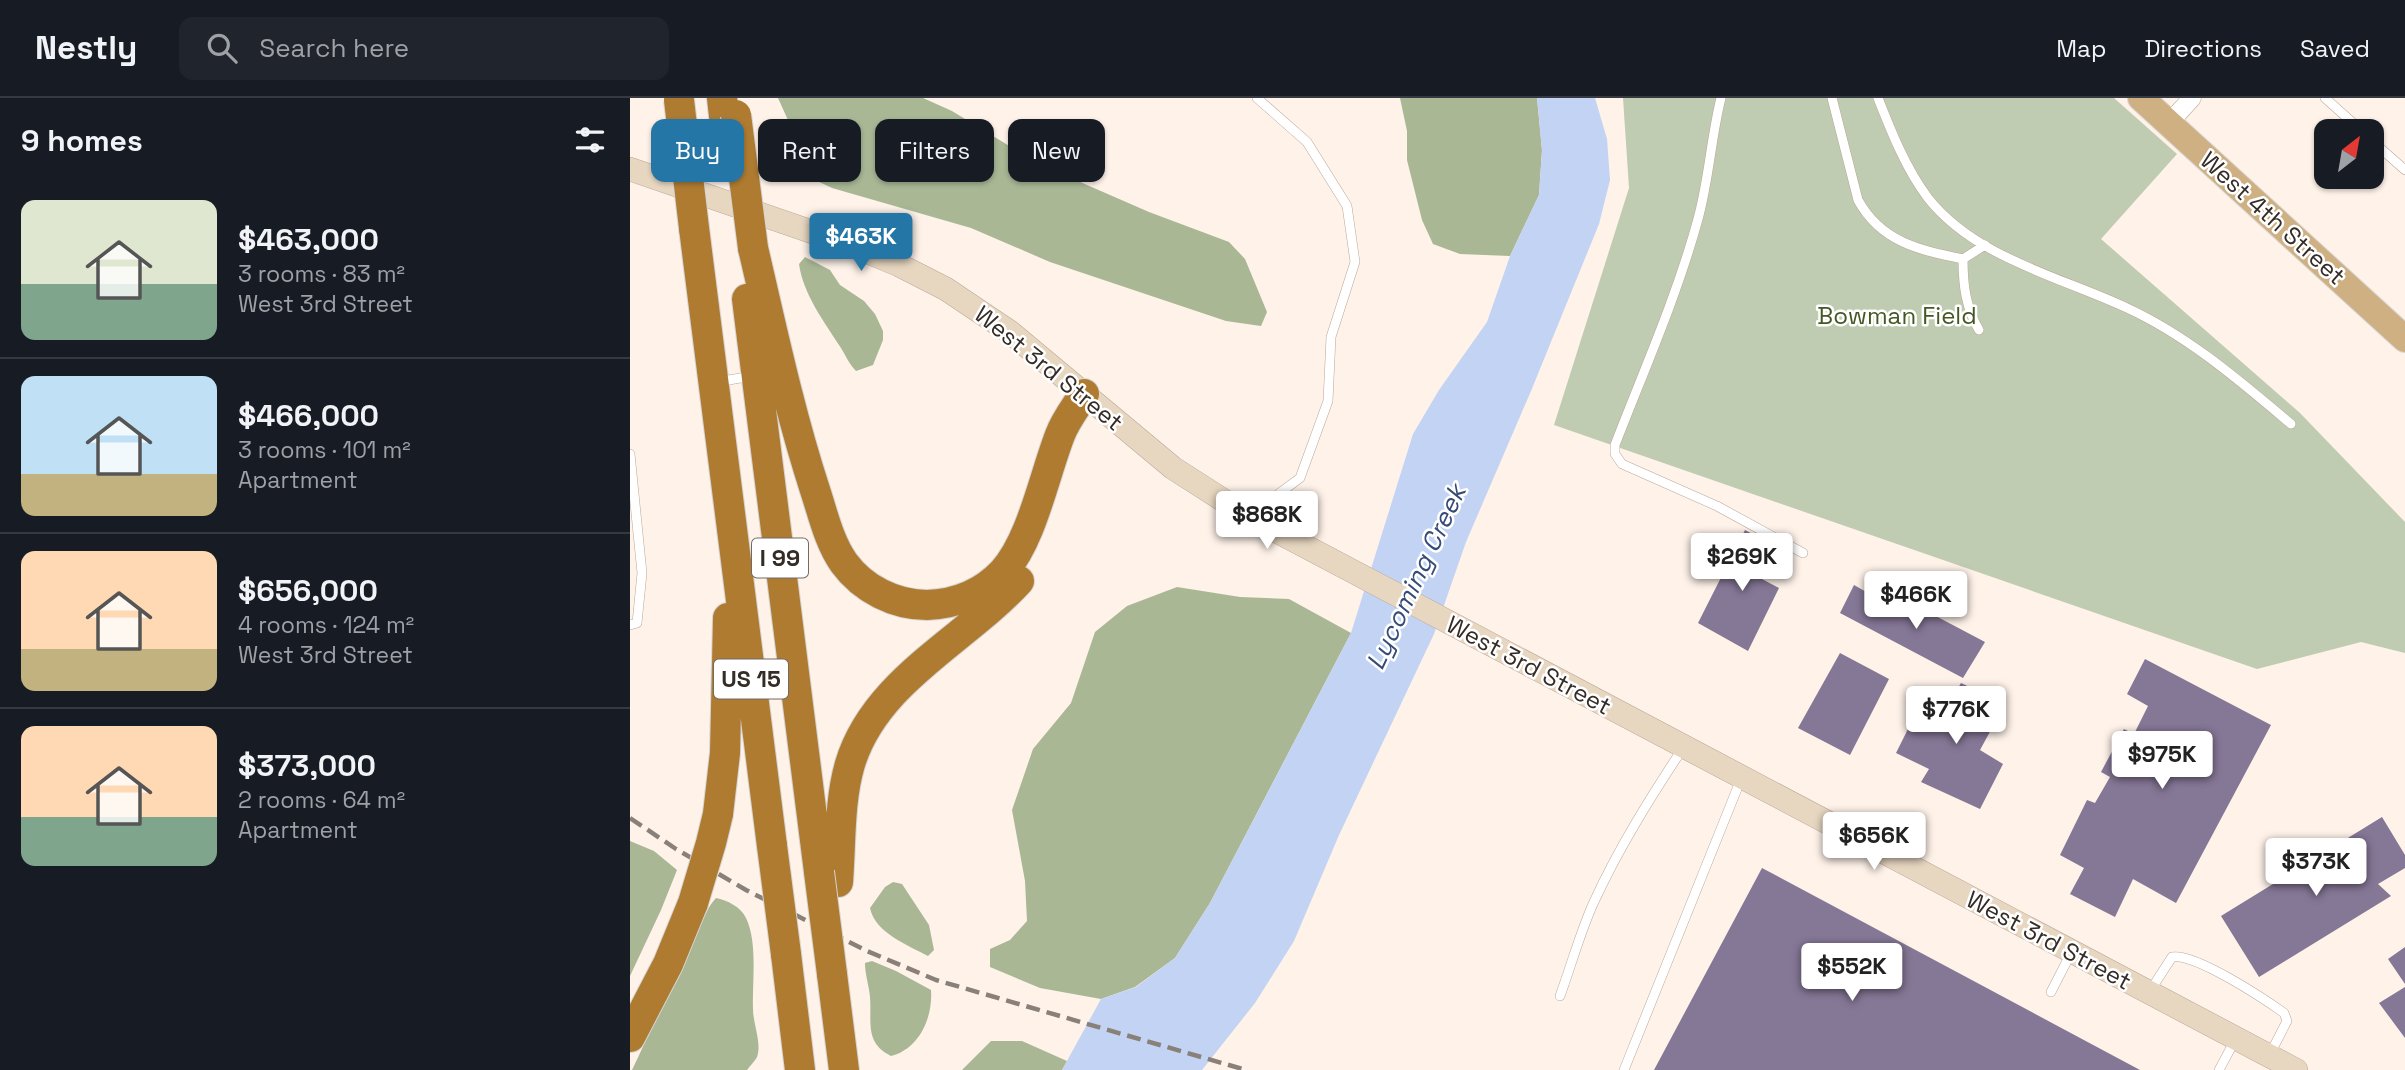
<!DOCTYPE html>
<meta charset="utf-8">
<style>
:root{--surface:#171b24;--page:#20242c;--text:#f1f3f6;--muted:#9ea1a6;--line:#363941;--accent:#2476a7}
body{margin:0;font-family:"Space Grotesk",sans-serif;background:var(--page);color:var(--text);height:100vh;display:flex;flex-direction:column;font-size:26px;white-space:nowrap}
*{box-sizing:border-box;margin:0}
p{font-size:23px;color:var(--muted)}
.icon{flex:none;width:38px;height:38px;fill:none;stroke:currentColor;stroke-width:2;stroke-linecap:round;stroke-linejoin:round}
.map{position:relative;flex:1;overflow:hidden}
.details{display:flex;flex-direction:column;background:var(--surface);width:630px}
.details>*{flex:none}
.top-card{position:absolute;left:21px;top:21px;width:665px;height:63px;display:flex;gap:14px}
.needle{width:46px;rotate:31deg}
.buttons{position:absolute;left:1684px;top:21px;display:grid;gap:14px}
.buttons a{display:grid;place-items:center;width:70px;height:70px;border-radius:14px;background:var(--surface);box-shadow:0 2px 5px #0004;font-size:35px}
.price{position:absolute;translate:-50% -60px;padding:0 16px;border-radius:7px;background:#fff;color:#222;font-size:23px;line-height:46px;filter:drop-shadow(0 2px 4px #0008)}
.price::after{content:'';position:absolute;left:50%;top:42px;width:21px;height:16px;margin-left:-10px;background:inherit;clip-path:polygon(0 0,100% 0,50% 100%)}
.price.on{background:var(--accent);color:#fff}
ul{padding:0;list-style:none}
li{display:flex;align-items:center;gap:21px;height:175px;padding:0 21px}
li+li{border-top:2px solid var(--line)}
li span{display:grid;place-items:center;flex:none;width:196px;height:140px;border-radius:14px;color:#555}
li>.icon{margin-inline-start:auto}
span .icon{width:84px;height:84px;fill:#fffc;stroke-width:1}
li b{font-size:30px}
h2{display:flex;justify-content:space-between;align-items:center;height:84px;padding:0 21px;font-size:30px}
.chip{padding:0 24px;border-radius:14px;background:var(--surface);box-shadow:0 2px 5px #0004;font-size:24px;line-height:63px}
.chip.on{background:var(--accent);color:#fff}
header{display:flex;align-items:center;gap:42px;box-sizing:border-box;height:98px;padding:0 35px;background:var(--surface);border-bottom:2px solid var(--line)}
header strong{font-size:33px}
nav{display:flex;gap:38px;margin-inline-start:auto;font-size:24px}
.search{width:490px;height:63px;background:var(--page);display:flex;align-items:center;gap:18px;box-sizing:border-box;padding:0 24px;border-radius:14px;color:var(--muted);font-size:26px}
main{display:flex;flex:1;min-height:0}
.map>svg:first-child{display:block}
</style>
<header>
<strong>Nestly</strong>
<div class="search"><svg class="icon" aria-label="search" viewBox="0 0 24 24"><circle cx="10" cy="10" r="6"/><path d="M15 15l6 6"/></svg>Search here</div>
<nav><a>Map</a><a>Directions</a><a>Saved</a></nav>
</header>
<main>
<section class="details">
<h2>9 homes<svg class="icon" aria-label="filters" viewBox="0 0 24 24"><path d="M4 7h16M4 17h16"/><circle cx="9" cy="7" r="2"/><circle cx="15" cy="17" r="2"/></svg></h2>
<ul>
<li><span style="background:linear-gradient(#dfe7d0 60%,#7fa58c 0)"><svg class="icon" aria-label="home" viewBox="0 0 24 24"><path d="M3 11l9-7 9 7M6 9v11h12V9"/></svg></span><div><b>$463,000</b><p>3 rooms · 83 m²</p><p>West 3rd Street</p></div></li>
<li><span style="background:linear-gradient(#bfe0f5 70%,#c2b280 0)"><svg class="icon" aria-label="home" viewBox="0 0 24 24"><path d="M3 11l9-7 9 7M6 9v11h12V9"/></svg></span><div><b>$466,000</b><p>3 rooms · 101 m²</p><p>Apartment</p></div></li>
<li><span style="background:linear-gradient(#ffd9b3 70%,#c2b280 0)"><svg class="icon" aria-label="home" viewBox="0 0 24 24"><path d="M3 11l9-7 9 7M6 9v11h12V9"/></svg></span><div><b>$656,000</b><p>4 rooms · 124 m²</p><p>West 3rd Street</p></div></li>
<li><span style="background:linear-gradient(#ffd9b3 65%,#7fa58c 0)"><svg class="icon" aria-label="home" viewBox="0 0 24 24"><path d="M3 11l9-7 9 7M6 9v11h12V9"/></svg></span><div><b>$373,000</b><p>2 rooms · 64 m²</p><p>Apartment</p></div></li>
</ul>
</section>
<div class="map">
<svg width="1775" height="972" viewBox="0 0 1775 972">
<rect width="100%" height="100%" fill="#fef2e9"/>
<path fill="#c0ccb1" d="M 993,0 L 1484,0 L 1547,56 L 1471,141 L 1670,315 L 1775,424 L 1775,555 L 1731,544 L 1627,571 L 924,327 L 999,90 Z"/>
<path fill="#a9b795" d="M 148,0 L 293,0 L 322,13 L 409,66 L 519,114 L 599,144 L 615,161 L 637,214 L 631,228 L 596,223 L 420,164 L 341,130 L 202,90 L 185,82 Z
M 770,0 L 907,0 L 912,52 L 909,97 L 880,158 L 830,156 L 803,146 L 792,122 L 777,62 L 777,33 Z
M 175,159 L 200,172 L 210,187 L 234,203 L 245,216 L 253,233 L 253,242 L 243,267 L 226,273 C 219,266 216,258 211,250 C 195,225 173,196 169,166 Z
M 547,489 L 610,499 L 659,501 L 721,535 L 580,805 L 545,860 L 505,889 L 471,901 L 410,890 L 360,869 L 360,851 L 380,842 L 397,823 L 395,783 L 382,712 L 403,651 L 441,605 L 465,534 L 497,508 Z
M 0,743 L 24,753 L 47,772 L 31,812 L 0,878 Z
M 263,784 L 272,786 L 299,827 L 304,852 L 298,858 C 278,847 245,835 240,810 L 255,789 Z
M 86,800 C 97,802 111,809 116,820 C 128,845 122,884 123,911 C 123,926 132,945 127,959 C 125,963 120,968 117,972 L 2,972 C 25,925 43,874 69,828 C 75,819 78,808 86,800 Z
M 242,863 L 266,873 L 301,892 C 303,920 289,951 261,958 C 234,945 242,923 240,899 C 239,887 235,877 235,865 Z
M 361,943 L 392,943 L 437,963 L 432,972 L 332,972 Z"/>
<path fill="#c2d3f4" d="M 907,0 L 965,0 L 977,41 L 980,82 L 969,126 L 901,293 L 836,444 L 804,536 L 709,737 L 664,843 L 625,905 L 572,972 L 432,972 L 471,901 L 506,889 L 545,860 L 580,805 L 721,535 L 783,336 L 809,292 L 857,224 L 880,158 L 909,97 L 912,52 Z"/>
<path fill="#857796" d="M 1115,432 L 1147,449 L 1130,480 L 1149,490 L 1118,553 L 1068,525 Z
M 1224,487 L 1277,517 L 1283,506 L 1355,544 L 1333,580 L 1210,515 Z
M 1210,555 L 1259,581 L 1220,657 L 1168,630 Z
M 1515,561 L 1641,627 L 1546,805 L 1503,781 L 1485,819 L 1440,796 L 1454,770 L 1430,757 L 1457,702 L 1465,705 L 1480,679 L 1471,674 L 1494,631 L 1504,636 L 1518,608 L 1497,596 Z
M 1331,585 L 1375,606 L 1350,652 L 1373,666 L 1350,711 L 1291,684 L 1299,671 L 1266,655 L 1289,609 L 1310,621 Z
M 1752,719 L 1775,757 L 1775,770 L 1748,786 L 1761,798 L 1629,879 L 1591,818 Z
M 1132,770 L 1510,972 L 1024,972 Z
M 1775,849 L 1775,886 L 1758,861 Z
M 1775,889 L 1775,940 L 1749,905 Z"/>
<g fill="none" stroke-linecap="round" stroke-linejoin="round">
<defs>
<path id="lane" d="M 1091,0 C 1081,40 1079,81 1068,121 C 1047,198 1014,272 985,347 L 985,356 L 992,366 L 1087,408 L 1173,455
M 1202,0 L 1228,102 C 1251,144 1289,152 1333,161 L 1355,147
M 1248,0 C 1261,33 1276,71 1298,100 C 1345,160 1431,179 1497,210 C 1558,238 1610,283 1661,326
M 1695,0 L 1732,33
M 1741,42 L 1775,72
M 1333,161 C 1333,188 1336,210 1349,232
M 87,284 L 122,278
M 0,356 L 12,475 L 7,525 L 0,527
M 620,417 L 670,380 L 698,303 L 701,239 L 725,164 L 717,108 L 677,44 L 627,0
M 1520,893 L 1542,859 C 1565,855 1633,900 1654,915 L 1657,923 L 1640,956
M 1421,894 L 1441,855
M 930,898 C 941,868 950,835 963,806 C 988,751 1020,700 1053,650
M 994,972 L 1111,681
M 1589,972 L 1605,942"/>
<path id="street" d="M 1539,25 L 1562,0"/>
<path id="secondary" d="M 0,71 L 223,148 L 269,167 L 316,191 L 380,234 L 543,370 L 618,418 L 1666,972"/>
<path id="primary" d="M 1511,0 L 1775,241"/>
<path id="highway" d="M 92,0 L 94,18
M 64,130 L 142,748
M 123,150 C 142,231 159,312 185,392 C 193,416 199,444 214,465 C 233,491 265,507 297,507 C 326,506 353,495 373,474 C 402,442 414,378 430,337 C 435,323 446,309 454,296
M 117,201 L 189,774
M 88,716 L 95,655 L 98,520
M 208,784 C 211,746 209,703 220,666 C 245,583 334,543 389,483
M 156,856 L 170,972
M 202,876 L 214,972
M 0,939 L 38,866 L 63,805"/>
</defs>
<use href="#lane" stroke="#baa799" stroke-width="10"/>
<use href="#street" stroke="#baa799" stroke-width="19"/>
<use href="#secondary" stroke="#baa799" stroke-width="24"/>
<use href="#primary" stroke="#d6d5d4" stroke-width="28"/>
<use href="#highway" stroke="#d6d5d4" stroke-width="32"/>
<use href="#lane" stroke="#fff" stroke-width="9"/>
<use href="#street" stroke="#fff" stroke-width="18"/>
<use href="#secondary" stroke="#e7d7c1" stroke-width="23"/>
<use href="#primary" stroke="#ceb083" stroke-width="26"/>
<use href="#highway" stroke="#ae7b31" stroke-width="30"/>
<path stroke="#898079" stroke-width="4.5" stroke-dasharray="14 7" stroke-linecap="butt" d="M 0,720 L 46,751 L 116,792 L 237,853 L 306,882 L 616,972"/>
<defs>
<path id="highway-bridge" d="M 49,2 L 64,130
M 106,17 L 123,150
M 142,748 L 156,856
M 189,774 L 202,876
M 63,805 L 81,745 L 88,716"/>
</defs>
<use href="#highway-bridge" stroke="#d6d5d4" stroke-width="32" stroke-linecap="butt"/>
<use href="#highway-bridge" stroke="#ae7b31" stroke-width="30"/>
</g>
<g text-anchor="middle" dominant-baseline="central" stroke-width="5" stroke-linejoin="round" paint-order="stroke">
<g fill="#fff" stroke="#716b68" stroke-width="2">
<rect x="122" y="440.5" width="56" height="39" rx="5"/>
<rect x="84" y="561.5" width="74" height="39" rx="5"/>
</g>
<g font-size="23" font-weight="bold" fill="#342c27">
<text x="150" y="460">I 99</text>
<text x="121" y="581">US 15</text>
</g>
<g font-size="24" fill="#342c27" stroke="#fff">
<text transform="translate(1643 120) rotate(42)">West 4th Street</text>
<text transform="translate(419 270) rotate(39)">West 3rd Street</text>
<text transform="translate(899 567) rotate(28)">West 3rd Street</text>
<text transform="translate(1419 842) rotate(28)">West 3rd Street</text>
</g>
<g font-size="24" fill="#455824" stroke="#fff">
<text x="1267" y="217">Bowman Field</text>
</g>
<g font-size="26" font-style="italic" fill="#364b77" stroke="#fff">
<text transform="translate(786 479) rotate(-65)">Lycoming Creek</text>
</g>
</g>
</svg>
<div class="buttons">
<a><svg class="needle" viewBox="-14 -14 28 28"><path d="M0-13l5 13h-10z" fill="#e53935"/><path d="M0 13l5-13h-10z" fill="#9ea1a6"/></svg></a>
</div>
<b class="price on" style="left:231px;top:175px">$463K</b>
<b class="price" style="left:637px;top:453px">$868K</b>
<b class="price" style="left:1112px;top:495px">$269K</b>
<b class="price" style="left:1286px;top:533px">$466K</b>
<b class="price" style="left:1326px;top:648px">$776K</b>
<b class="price" style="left:1532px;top:693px">$975K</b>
<b class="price" style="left:1244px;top:774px">$656K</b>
<b class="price" style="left:1686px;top:800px">$373K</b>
<b class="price" style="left:1222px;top:905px">$552K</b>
<div class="top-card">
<a class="chip on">Buy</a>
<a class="chip">Rent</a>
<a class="chip">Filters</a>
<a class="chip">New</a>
</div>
</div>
</main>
